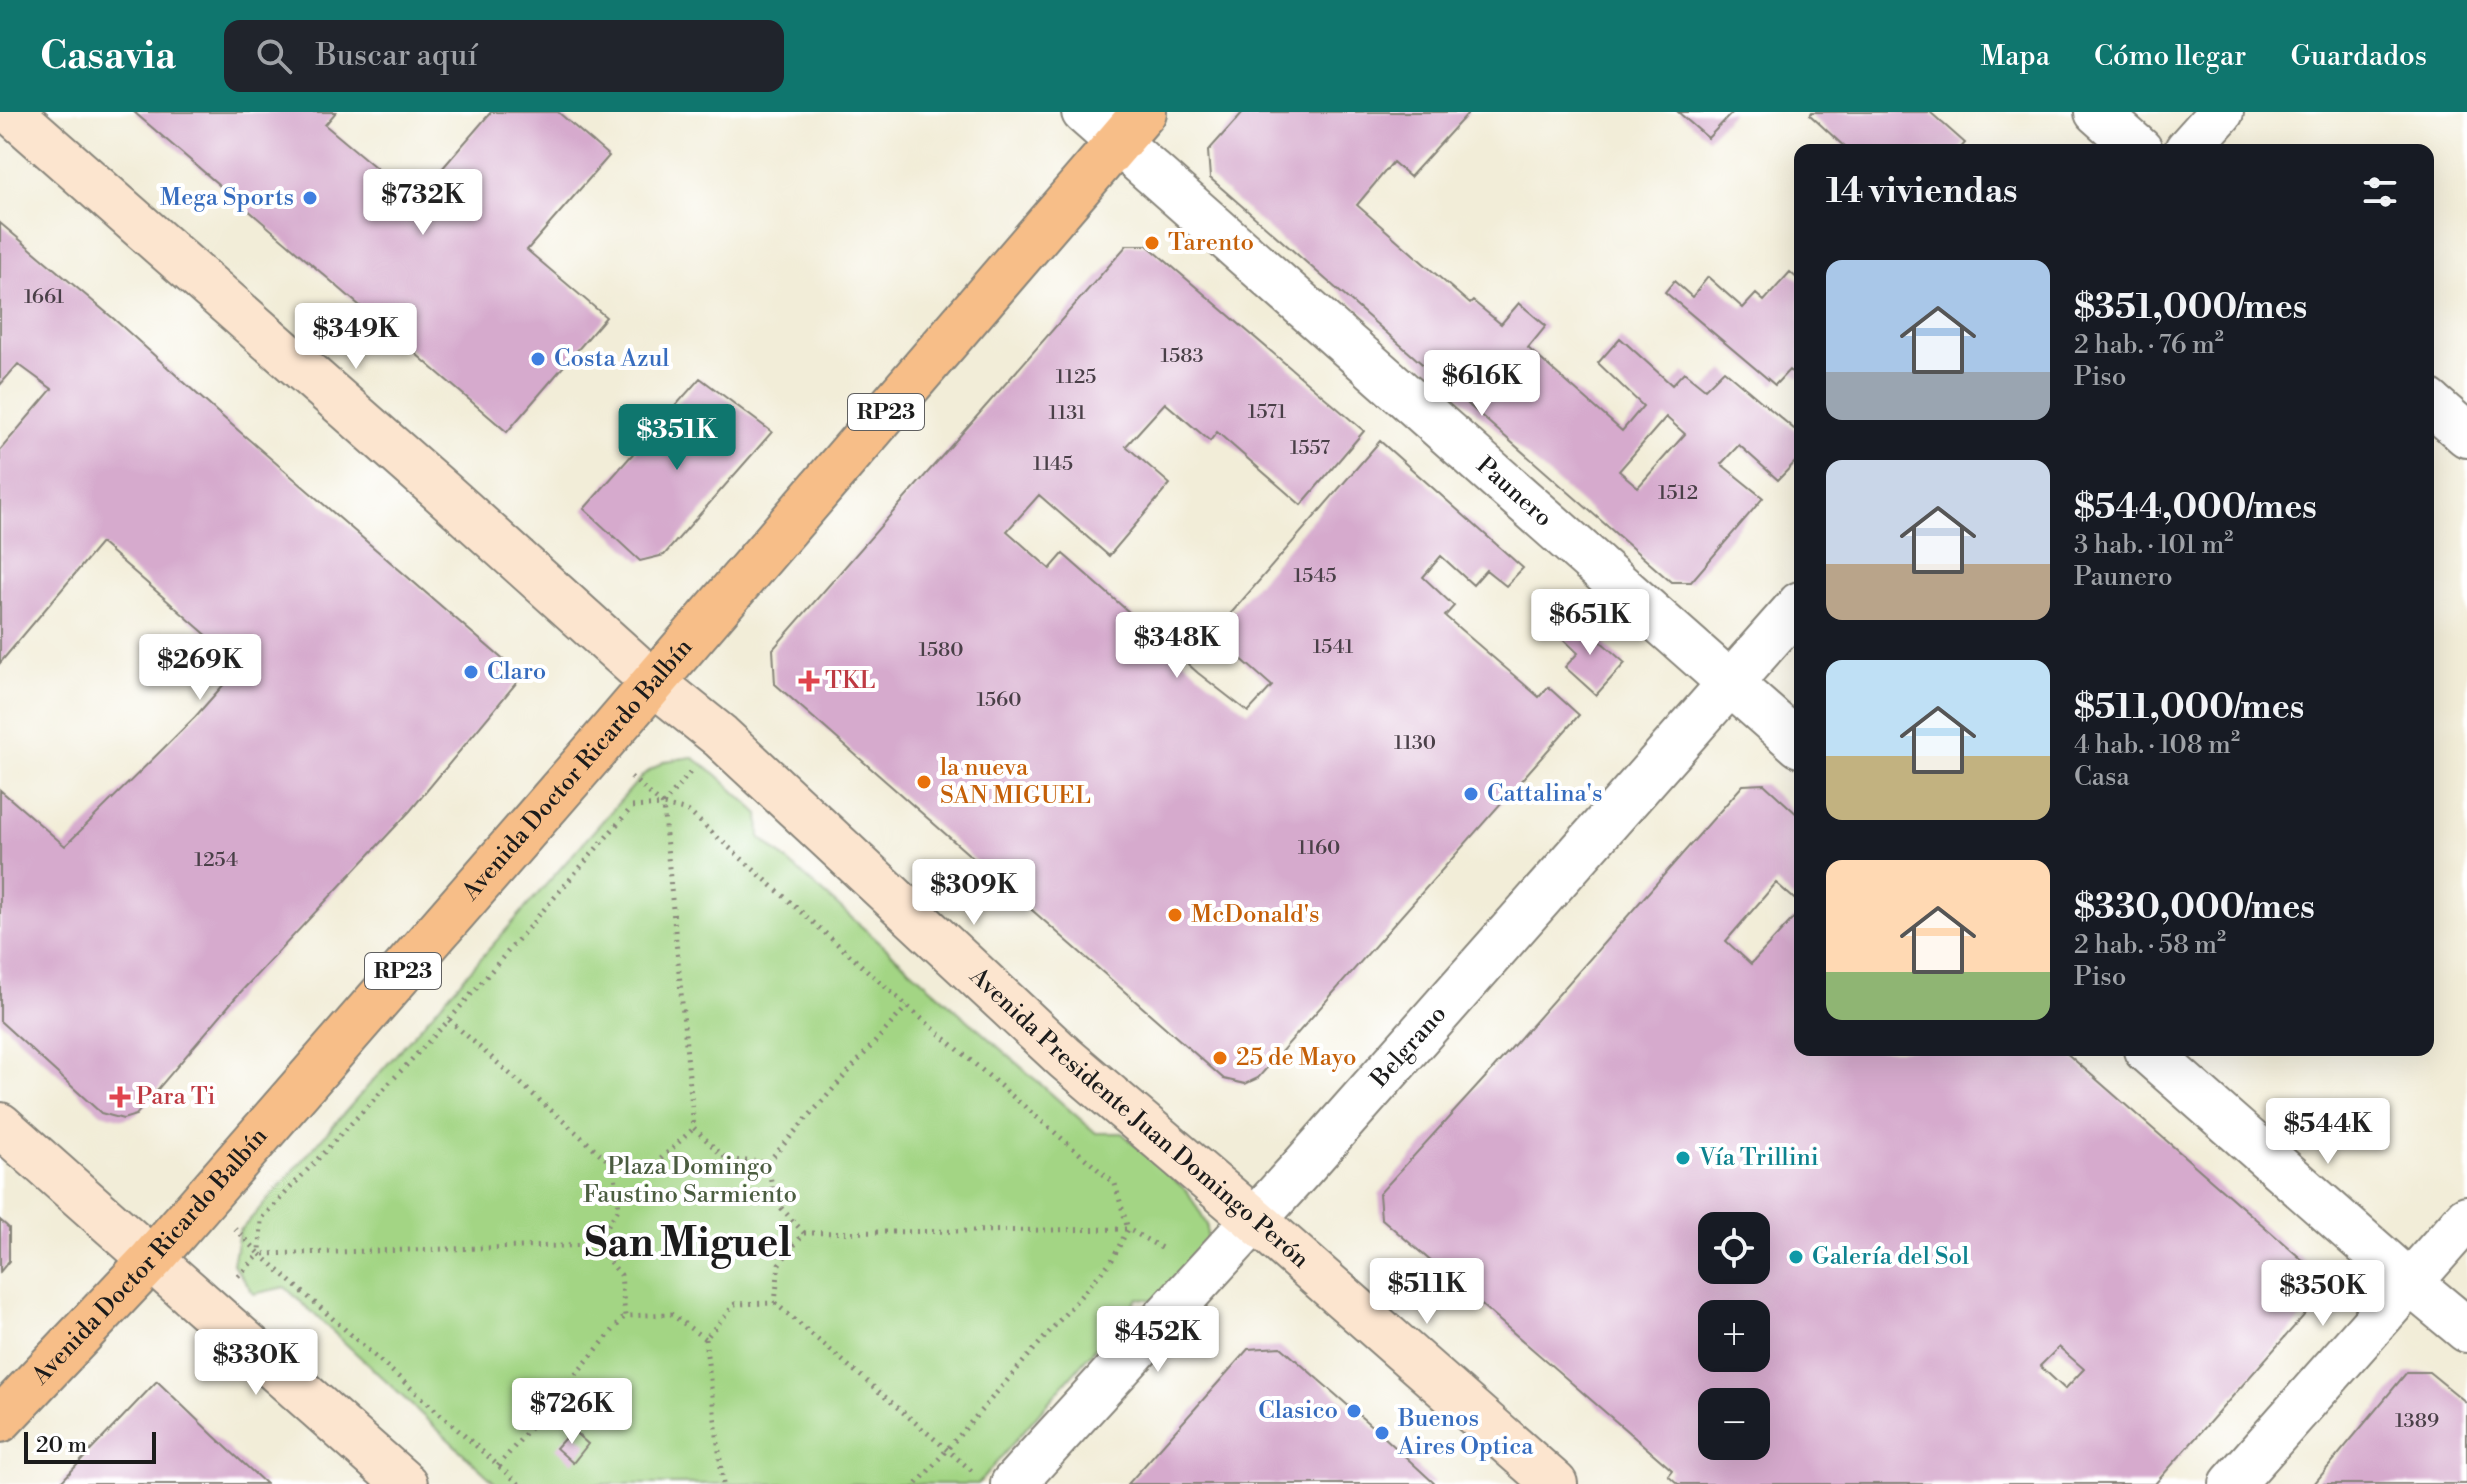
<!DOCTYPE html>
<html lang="es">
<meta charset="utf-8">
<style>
:root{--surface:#171b24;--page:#20242c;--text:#f1f3f6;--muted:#9ea1a6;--accent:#0f766e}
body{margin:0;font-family:"Libre Bodoni",serif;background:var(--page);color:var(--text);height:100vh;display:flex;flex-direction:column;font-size:30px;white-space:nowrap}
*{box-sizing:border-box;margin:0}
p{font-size:26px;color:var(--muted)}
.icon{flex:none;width:44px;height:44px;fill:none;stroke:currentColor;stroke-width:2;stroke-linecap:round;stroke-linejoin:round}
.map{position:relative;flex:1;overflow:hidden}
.side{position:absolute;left:1794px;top:32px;width:640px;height:912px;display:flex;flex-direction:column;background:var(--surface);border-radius:16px;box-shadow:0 8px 32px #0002}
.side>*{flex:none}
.tools{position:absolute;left:1698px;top:1100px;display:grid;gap:16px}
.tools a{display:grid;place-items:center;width:72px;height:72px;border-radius:16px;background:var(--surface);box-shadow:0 8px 32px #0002;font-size:40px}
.scale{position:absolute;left:24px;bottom:20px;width:132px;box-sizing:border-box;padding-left:8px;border:4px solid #1c1c1c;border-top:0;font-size:22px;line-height:28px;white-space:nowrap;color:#1c1c1c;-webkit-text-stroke:6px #fff;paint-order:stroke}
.price{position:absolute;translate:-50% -68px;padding:0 18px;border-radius:8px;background:#fff;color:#222;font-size:26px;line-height:52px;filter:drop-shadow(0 2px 4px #0008)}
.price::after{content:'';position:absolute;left:50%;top:48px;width:24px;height:18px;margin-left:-12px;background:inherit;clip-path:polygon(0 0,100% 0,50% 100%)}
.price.active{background:var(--accent);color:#fff}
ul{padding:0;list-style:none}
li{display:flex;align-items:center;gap:24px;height:200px;padding:0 32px}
li span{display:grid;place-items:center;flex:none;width:224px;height:160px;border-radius:16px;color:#555}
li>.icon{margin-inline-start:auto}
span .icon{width:96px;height:96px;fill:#fffc;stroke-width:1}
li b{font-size:34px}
h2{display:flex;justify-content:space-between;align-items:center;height:96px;padding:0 32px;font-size:34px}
header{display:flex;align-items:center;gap:48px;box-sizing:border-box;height:112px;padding:0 40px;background:var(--accent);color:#fff}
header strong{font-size:38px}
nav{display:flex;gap:44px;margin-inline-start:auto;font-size:28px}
.search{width:560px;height:72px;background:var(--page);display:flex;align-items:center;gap:20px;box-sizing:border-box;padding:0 28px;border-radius:16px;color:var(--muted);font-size:30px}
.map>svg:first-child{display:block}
</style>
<header>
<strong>Casavia</strong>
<div class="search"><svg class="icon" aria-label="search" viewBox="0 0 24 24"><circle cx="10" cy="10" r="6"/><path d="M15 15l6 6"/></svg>Buscar aquí</div>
<nav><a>Mapa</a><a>Cómo llegar</a><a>Guardados</a></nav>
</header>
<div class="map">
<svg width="2467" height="1372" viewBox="0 0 2467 1372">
<rect width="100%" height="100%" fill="#fff"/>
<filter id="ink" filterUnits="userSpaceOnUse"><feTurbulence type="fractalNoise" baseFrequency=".0125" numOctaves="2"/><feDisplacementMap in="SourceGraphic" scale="16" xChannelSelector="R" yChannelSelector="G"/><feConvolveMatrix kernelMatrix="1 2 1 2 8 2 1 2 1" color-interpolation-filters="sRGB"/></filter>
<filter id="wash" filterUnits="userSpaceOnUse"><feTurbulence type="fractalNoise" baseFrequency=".006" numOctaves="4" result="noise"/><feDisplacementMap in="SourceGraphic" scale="32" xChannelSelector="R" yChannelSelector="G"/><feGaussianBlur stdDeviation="1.8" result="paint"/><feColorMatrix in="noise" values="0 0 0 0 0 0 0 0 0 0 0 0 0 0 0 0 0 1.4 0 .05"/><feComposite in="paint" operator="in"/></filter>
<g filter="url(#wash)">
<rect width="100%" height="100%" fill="#f2edd8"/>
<path fill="#a3d584" stroke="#607850" stroke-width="2" d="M 692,645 L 716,662 L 759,702 L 760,725 L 1096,1021 L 1122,1021 L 1188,1080 L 1207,1113 L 1207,1144 L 1170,1190 L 1138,1186 L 978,1372 L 496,1372 L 285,1175 L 254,1182 L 233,1152 L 239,1120 L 643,663 L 665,649 Z"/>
<g id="blocks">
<path fill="#d6aacd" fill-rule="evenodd" d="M 134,0 L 336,0 L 325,13 L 380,59 L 369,72 L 404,101 L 491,0 L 558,0 L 609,44 L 527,138 L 606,205 L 507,320 Z
M 1243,0 L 1469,0 L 1410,65 L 1393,50 L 1357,93 L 1470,192 L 1473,189 L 1501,212 L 1519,191 L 1546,214 L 1528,236 L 1622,319 L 1643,294 L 1598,251 L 1620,226 L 1672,273 L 1684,260 L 1705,277 L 1724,258 L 1800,322 L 1800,345 L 1778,368 L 1739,333 L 1721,352 L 1763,386 L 1691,470 L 1671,470 L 1210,66 L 1208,39 ZM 1666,305 L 1685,322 L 1638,375 L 1619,359 Z
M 1678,0 L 1733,0 L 1708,26 Z
M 1812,0 L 1930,0 L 1965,31 L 1959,38 L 1848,38 L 1810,3 Z
M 0,111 L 114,207 L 217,300 L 522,564 L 410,699 L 236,885 L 136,1003 L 123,1007 L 101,1001 L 0,909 L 0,678 L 65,734 L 195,605 L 241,553 L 101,431 L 0,551 L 0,338 L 52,277 L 18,252 L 0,273 Z
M 1127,133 L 1147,133 L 1364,319 L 1301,393 L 1217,320 L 1210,329 L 1165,291 L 1126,334 L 1170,372 L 1109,444 L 1039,383 L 1007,419 L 1050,457 L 1063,442 L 1198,561 L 1248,600 L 1272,574 L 1213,522 L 1380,329 L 1523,456 L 1506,474 L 1486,458 L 1473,473 L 1441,444 L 1423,465 L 1454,494 L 1445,504 L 1539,585 L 1548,575 L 1579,603 L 1258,966 L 1245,972 L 1224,967 L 775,572 L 773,537 Z
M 1790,160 L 1800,169 L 1800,266 L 1789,258 L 1775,273 L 1665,180 L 1674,169 L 1692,185 L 1708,165 L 1743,196 L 1756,182 L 1764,189 Z
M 700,266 L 772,320 L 664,443 L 640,449 L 584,397 Z
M 1573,505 L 1625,551 L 1596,583 L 1565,555 L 1578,541 L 1558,522 Z
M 1764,672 L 1800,705 L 1800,792 L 1776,771 L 1726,829 L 1751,852 L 1800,799 L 1800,938 L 2063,938 L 2322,1165 L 2323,1182 L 2155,1372 L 1678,1372 L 1668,1363 L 1672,1358 L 1381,1106 L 1379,1082 L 1492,958 L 1743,673 ZM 1712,1114 L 1756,1114 L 1756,1158 L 1712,1158 ZM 1712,1202 L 1756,1202 L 1756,1246 L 1712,1246 ZM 2059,1235 L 2084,1257 L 2065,1277 L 2040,1254 ZM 1712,1290 L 1756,1290 L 1756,1334 L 1712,1334 Z
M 0,1108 L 9,1116 L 9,1149 L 0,1160 Z
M 1281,1235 L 1383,1324 L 1435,1372 L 1128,1372 L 1248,1237 Z
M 2407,1260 L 2429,1260 L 2467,1291 L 2467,1372 L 2314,1372 Z
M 157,1269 L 214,1324 L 266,1372 L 59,1372 Z
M 572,1318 L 588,1332 L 573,1351 L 556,1336 Z"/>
</g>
</g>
<g filter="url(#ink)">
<use href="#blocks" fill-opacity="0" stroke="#87847a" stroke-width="2"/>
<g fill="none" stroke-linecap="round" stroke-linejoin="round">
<defs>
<g id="minor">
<path id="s1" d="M 1084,0 L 1800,633"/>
<path d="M 2097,0 L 2140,38"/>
<path d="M 2187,38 L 2221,0"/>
<path d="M 2428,289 L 2467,323"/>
<path d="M 2146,938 L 2409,1170 L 2467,1218"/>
<path id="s2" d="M 1013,1372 L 1300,1058 L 1800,492"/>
<path d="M 2232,1372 L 2467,1106"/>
</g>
<g id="secondary">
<path id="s3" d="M 11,0 L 441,379 L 654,571 L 720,624 L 1065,946 L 1254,1107 L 1555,1372"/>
<path d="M 0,1013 L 405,1372"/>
</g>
<g id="primary">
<path id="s4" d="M 0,1308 L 152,1147 L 598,635 L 1144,0"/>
</g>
</defs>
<use href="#minor" stroke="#87847a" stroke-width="48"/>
<use href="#secondary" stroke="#87847a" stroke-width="48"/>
<use href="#primary" stroke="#87847a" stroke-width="48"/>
<path stroke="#87847a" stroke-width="5" stroke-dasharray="2 6" stroke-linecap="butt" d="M 631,665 L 663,693 L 694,1016
M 663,693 L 693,657
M 449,908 L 614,1054
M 694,1016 L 727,1048 L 768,1050 L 774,1088 L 804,1121 L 779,1152 L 775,1191 L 735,1192 L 705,1227 L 671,1202 L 625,1204 L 621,1163 L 595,1133 L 619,1096 L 614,1054 L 654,1053 Z
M 768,1050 L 907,894
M 235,1116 L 260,1142 L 595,1133
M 804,1121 L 1128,1117 L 1165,1138
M 238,1164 L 260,1142
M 775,1191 L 972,1359
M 705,1227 L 723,1372
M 498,1354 L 625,1204
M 519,1372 L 260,1142 L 261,1107 L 449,908 L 632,695 L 663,693 L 688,699 L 907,894 L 1115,1072 L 1128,1117 L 1112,1148 L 917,1372"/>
<use href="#minor" stroke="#fff" stroke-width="44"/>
<use href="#secondary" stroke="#fce5cf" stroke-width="44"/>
<use href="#primary" stroke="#f7be88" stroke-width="44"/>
</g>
</g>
<g fill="#3f7fe0" stroke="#fff" stroke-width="3">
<circle cx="310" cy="86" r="8"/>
<circle cx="538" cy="247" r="8"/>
<circle cx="471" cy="560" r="8"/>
<circle cx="1471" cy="682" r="8"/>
<circle cx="1354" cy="1299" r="8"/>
<circle cx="1382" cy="1321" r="8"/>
</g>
<g fill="#e8710a" stroke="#fff" stroke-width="3">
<circle cx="1152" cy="131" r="8"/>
<circle cx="924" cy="670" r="8"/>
<circle cx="1175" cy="803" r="8"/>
<circle cx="1220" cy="946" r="8"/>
</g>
<g fill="#e0444e" stroke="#fff" stroke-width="3">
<path d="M805 557h8v8h8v8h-8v8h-8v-8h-8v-8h8z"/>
<path d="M116 973h8v8h8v8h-8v8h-8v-8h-8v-8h8z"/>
</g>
<g fill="#0f9aa8" stroke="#fff" stroke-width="3">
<circle cx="1683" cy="1046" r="8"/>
<circle cx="1796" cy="1145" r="8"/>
</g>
<g text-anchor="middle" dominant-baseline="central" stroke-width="8" stroke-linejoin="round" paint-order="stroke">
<g font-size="20" fill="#4a4048">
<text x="44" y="185">1661</text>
<text x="1182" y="244">1583</text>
<text x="1076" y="265">1125</text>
<text x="1267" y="300">1571</text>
<text x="1067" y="301">1131</text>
<text x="1310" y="336">1557</text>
<text x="1053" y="352">1145</text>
<text x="1678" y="381">1512</text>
<text x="1315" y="464">1545</text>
<text x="1333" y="535">1541</text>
<text x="941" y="538">1580</text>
<text x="999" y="588">1560</text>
<text x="1415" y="631">1130</text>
<text x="1319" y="736">1160</text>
<text x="216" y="748">1254</text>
<text x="2417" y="1309">1389</text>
</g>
<g fill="#fff" stroke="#606060" stroke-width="2">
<rect x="848" y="282" width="76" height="36" rx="6"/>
<rect x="365" y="841" width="76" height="36" rx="6"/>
</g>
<g font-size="22" font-weight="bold" fill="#1c1c1c">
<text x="886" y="300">RP23</text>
<text x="403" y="859">RP23</text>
</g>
<g font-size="24" fill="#366cbe" stroke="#fff" text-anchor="start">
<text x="294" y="86" text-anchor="end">Mega Sports</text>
<text x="554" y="247">Costa Azul</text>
<text x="487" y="560">Claro</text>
<text x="1487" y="682">Cattalina's</text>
<text x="1338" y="1299" text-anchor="end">Clasico</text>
<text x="1398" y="1307">Buenos<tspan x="1398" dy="28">Aires Optica</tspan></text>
</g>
<g font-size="24" fill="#c56008" stroke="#fff" text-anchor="start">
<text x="1168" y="131">Tarento</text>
<text x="940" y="656">la nueva<tspan x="940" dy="28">SAN MIGUEL</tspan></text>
<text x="1191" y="803">McDonald's</text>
<text x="1236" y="946">25 de Mayo</text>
</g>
<g font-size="24" fill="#1c1c1c" stroke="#fff">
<text stroke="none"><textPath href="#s1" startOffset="574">Paunero</textPath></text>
<text stroke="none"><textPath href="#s4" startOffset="870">Avenida Doctor Ricardo Balbín</textPath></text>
<text stroke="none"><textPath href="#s2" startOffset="590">Belgrano</textPath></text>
<text stroke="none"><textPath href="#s3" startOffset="1512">Avenida Presidente Juan Domingo Perón</textPath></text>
<text stroke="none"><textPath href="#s4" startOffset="222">Avenida Doctor Ricardo Balbín</textPath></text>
</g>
<g font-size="24" fill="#be3a42" stroke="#fff" text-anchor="start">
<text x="825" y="569">TKL</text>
<text x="136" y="985">Para Ti</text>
</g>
<g font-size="24" fill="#0d838f" stroke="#fff" text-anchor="start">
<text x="1699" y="1046">Vía Trillini</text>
<text x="1812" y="1145">Galería del Sol</text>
</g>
<g font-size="24" fill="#4b5d40" stroke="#fff">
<text x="690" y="1055">Plaza Domingo<tspan x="690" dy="28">Faustino Sarmiento</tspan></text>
</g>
<g font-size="40" font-weight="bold" fill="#1c1c1c" stroke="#fff">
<text x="688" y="1132">San Miguel</text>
</g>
</g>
</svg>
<div class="tools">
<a><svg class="icon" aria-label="locate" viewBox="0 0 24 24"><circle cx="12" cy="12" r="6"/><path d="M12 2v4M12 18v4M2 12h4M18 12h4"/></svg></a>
<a>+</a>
<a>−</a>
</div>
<div class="scale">20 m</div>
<b class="price" style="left:423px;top:125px">$732K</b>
<b class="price" style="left:356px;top:259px">$349K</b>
<b class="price" style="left:1482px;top:306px">$616K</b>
<b class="price active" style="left:677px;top:360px">$351K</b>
<b class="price" style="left:1590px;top:545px">$651K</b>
<b class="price" style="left:1177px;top:568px">$348K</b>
<b class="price" style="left:200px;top:590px">$269K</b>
<b class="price" style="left:974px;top:815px">$309K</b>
<b class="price" style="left:2328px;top:1054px">$544K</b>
<b class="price" style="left:1427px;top:1214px">$511K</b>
<b class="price" style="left:2323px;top:1216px">$350K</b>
<b class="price" style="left:1158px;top:1262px">$452K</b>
<b class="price" style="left:256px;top:1285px">$330K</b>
<b class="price" style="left:572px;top:1334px">$726K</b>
<section class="side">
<h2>14 viviendas<svg class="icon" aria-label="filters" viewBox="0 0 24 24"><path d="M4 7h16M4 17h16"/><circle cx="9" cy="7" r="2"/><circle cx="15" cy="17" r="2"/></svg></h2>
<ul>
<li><span style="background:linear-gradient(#a9c7e8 70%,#9aa5b1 0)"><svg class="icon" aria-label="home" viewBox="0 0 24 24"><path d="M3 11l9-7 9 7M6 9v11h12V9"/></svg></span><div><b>$351,000/mes</b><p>2 hab. · 76 m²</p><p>Piso</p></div></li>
<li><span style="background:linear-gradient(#c9d6e8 65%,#b9a48a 0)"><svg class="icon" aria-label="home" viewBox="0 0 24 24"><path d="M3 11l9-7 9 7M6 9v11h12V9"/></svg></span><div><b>$544,000/mes</b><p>3 hab. · 101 m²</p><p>Paunero</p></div></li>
<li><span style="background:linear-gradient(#bfe0f5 60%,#c2b280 0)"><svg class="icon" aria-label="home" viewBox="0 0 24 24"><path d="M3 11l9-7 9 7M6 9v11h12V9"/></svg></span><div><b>$511,000/mes</b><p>4 hab. · 108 m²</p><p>Casa</p></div></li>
<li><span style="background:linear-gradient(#ffd9b3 70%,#8fb573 0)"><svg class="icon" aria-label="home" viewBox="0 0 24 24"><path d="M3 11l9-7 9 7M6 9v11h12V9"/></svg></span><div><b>$330,000/mes</b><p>2 hab. · 58 m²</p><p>Piso</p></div></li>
</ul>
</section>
</div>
